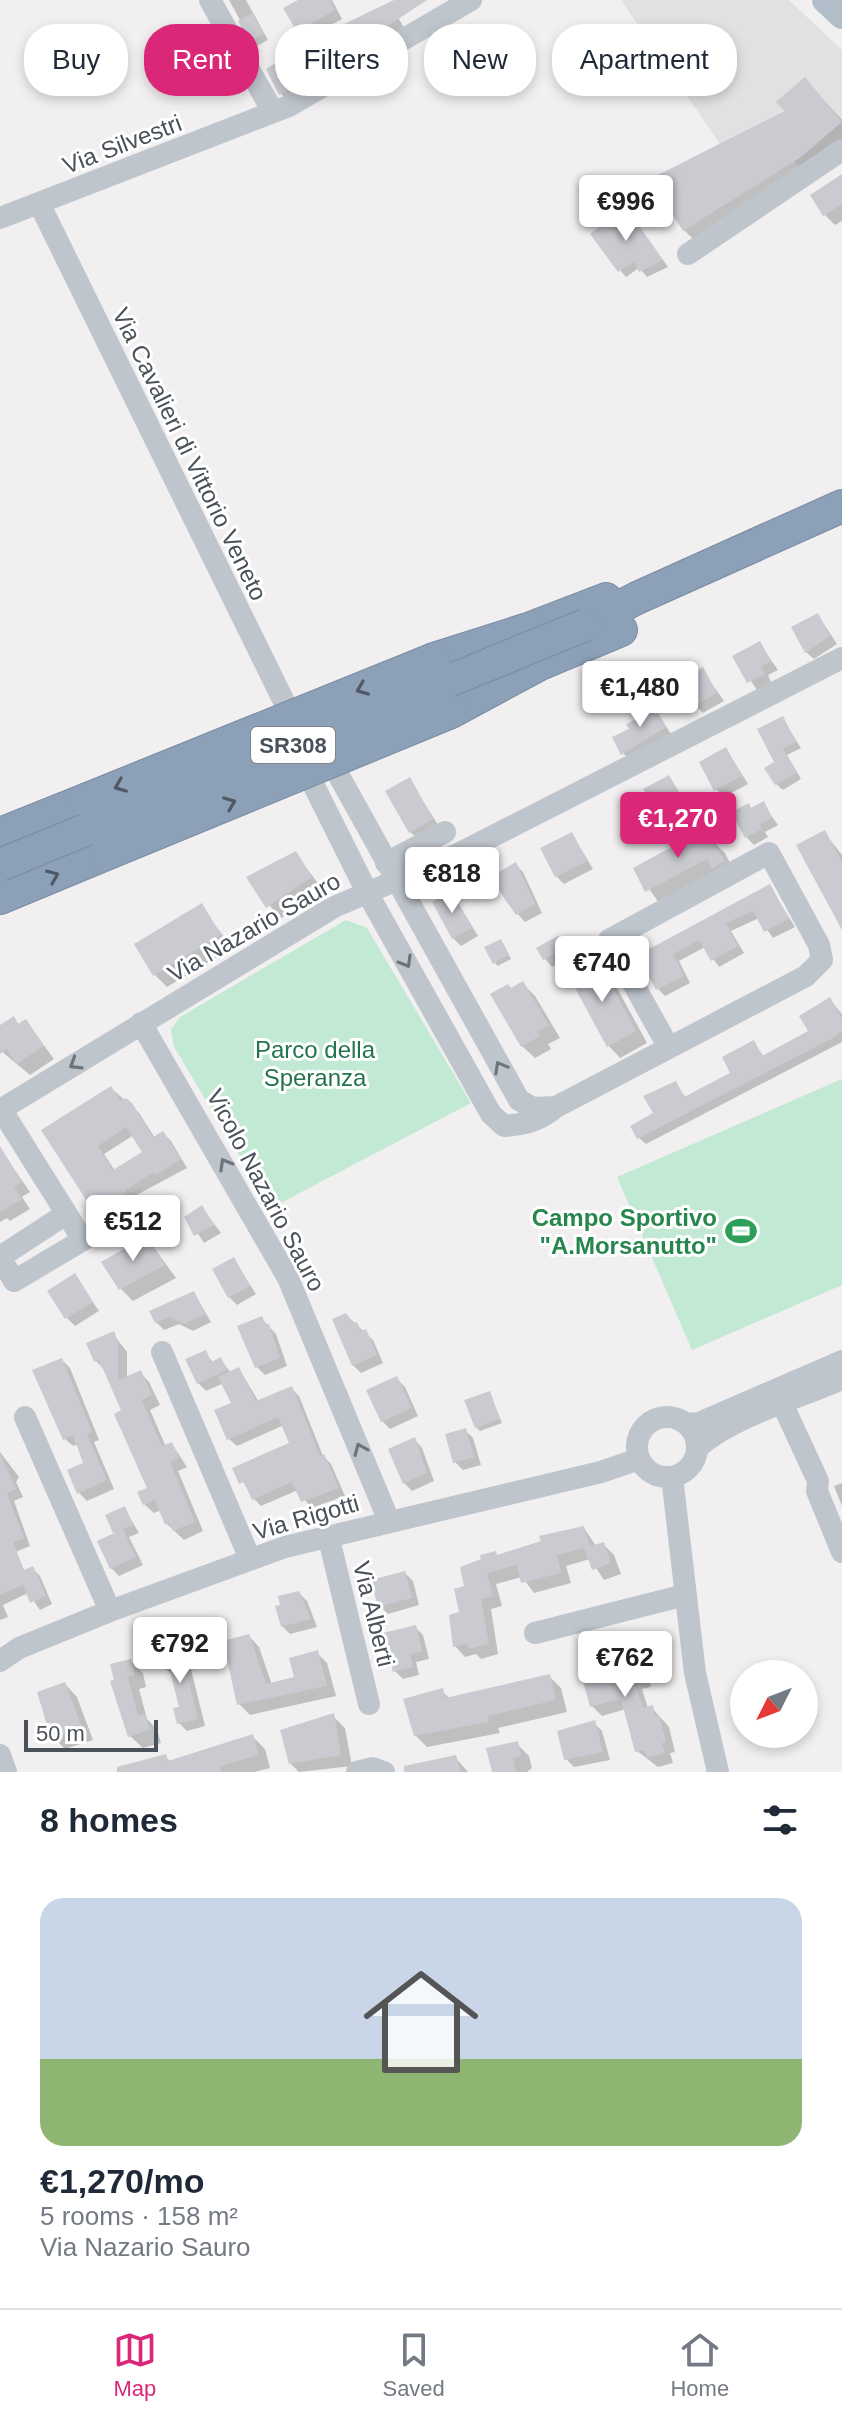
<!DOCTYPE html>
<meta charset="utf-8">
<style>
:root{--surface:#fff;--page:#f2f2f3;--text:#1f2937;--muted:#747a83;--line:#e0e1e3;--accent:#db2777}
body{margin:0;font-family:Helvetica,sans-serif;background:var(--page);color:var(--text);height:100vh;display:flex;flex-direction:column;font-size:30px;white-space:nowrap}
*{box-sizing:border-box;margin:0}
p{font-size:26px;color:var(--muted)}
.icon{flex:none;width:44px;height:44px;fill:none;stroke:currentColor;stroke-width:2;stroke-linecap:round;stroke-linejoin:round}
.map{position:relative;height:1772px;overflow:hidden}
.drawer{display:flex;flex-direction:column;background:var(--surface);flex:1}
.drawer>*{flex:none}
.guide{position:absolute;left:24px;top:24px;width:794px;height:72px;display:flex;gap:16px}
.needle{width:52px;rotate:228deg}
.fabs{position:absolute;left:730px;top:1660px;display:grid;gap:16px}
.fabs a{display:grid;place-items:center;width:88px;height:88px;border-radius:50%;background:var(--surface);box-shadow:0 4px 12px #0003;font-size:40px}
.scale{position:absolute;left:24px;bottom:20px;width:134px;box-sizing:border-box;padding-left:8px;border:4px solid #49515a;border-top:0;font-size:22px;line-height:28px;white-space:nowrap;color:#49515a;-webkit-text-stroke:6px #fff;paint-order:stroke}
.price{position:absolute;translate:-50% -68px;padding:0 18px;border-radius:8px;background:#fff;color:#222;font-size:26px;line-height:52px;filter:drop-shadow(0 2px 4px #0008)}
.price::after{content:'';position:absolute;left:50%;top:48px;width:24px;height:18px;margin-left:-12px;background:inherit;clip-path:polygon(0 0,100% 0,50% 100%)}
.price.on{background:var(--accent);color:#fff}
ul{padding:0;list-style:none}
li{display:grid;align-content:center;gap:16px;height:424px;padding:0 40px}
li span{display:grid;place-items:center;height:248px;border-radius:24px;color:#555}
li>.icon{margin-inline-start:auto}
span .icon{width:144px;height:144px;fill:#fffc;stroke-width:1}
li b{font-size:34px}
h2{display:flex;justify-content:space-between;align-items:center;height:96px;padding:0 40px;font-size:34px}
.tag{padding:0 28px;border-radius:32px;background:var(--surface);box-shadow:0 4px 12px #0003;font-size:28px;line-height:72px}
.tag.on{background:var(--accent);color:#fff}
.tab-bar{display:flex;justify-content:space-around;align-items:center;height:112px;border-top:2px solid var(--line);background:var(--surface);font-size:22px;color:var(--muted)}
.tab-bar a{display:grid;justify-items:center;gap:4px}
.tab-bar .on{color:var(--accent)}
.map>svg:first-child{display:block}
</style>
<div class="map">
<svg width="842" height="1772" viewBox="0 0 842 1772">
<rect width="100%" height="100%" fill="#f1efef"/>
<path fill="#e2e0e0" d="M 621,0 L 789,0 L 842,50 L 842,142 L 800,169 L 765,122 L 720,144 Z"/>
<path fill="#c2e9d3" d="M 346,920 L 367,928 L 471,1103 L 271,1208 L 174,1047 L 171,1029 L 180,1017 Z
M 842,1079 L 842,1285 L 692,1350 L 617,1177 Z"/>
<path fill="#0003" fill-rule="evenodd" d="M 229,0 L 246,0 L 268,40 L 257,46 L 251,40 Z
M 302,0 L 332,0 L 342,19 L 306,39 L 298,31 Z
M 396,14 L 405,29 L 367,52 L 359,44 Z
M 282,61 L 294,75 L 301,71 L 314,87 L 289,101 L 281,94 Z
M 805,80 L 842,120 L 842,142 L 695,241 L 684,230 L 788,112 Z
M 842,177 L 842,221 L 835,225 L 825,215 Z
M 625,209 L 631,215 L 668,267 L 647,277 L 639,268 L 626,277 L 620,270 Z
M 818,615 L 837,644 L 814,659 L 806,652 Z
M 760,644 L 778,670 L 768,675 L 771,682 L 757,690 L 735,657 Z
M 702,670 L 724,701 L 703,713 L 695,705 Z
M 653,705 L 672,736 L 631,761 L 623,753 L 632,730 Z
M 782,718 L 801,748 L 787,755 L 801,779 L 783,790 L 776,784 Z
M 726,749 L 748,784 L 724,797 L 716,789 Z
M 669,777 L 690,809 L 667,822 L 659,814 Z
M 409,779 L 440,828 L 418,839 L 410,832 Z
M 763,804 L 778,825 L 765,832 L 768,837 L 754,845 L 746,837 L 752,809 Z
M 703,832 L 725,853 L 735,873 L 659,903 L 635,869 Z
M 824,832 L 842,855 L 842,920 Z
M 572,834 L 593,869 L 564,884 L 556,876 Z
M 296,854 L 323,890 L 280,919 L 249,878 Z
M 516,865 L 523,872 L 542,913 L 525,922 L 506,901 L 493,877 Z
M 770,887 L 795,927 L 773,938 L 759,918 L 731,931 L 744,953 L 719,967 L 705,947 L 679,961 L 690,983 L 665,996 L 658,989 L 641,956 Z
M 452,893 L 478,936 L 461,946 L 453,938 Z
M 201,906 L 232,948 L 167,987 L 155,975 Z
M 557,938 L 571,956 L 552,967 L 545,959 Z
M 504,945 L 511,959 L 498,966 L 495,963 Z
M 598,963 L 610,975 L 647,1043 L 620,1058 L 608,1045 Z
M 523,984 L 535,996 L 560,1038 L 548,1044 L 551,1049 L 535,1058 L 522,1046 L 512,990 Z
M 830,1000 L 842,1014 L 842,1042 L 646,1144 L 639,1138 L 676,1084 L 686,1098 L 732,1074 L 753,1042 L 764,1057 L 810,1032 Z
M 13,1019 L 20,1025 L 26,1021 L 54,1059 L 30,1075 L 0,1050 L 0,1027 Z
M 111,1088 L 139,1113 L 155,1138 L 163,1133 L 171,1141 L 187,1168 L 133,1197 L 129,1207 L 104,1219 L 44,1131 ZM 134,1135 L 145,1153 L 115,1171 L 104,1154 Z
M 5,1156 L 30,1192 L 22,1197 L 30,1209 L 10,1221 L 7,1218 L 0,1222 L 0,1159 Z
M 202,1208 L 221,1233 L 204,1243 L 187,1217 Z
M 147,1238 L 176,1278 L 133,1301 L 120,1288 Z
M 234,1260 L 256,1294 L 237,1305 L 229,1297 Z
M 75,1276 L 99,1311 L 75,1326 L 67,1318 Z
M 194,1293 L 211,1322 L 193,1331 L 179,1324 L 164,1330 L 156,1322 Z
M 346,1315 L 373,1340 L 383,1363 L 361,1373 L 353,1365 Z
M 261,1318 L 276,1334 L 287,1366 L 265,1375 L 257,1367 L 240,1327 Z
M 113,1334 L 127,1352 L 127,1378 L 140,1372 L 149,1382 L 160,1405 L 150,1410 L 166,1447 L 172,1444 L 187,1467 L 178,1471 L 203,1531 L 184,1540 L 167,1524 L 161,1510 L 154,1513 L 144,1504 L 149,1489 L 124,1411 L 106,1371 L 96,1361 Z
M 205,1353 L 214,1363 L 221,1360 L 231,1373 L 239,1369 L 259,1402 L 292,1389 L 299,1396 L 323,1456 L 331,1464 L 345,1496 L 311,1508 L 298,1490 L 261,1506 L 253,1498 L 235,1469 L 292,1444 L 284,1425 L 237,1446 L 229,1439 L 234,1404 L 224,1383 L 206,1391 L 198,1383 Z
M 62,1360 L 70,1368 L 99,1440 L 94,1442 L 114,1489 L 87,1501 L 79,1493 L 85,1464 L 78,1444 L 73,1446 L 65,1439 Z
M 397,1379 L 405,1387 L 418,1416 L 390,1429 L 382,1421 Z
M 489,1393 L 502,1423 L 480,1431 L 476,1427 Z
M 465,1430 L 473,1438 L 481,1465 L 463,1470 L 455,1462 Z
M 415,1440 L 422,1448 L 434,1481 L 412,1491 L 404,1483 Z
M 0,1452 L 19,1477 L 16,1482 L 23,1497 L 14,1501 L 30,1546 L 13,1553 L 0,1534 Z
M 842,1483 L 842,1506 L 834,1486 Z
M 124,1508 L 139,1533 L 129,1537 L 143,1565 L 119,1576 L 111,1568 L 117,1534 L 108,1516 Z
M 584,1528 L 596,1546 L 603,1544 L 614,1555 L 621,1574 L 604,1580 L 590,1559 L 566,1566 L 571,1583 L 534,1593 L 522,1577 L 496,1584 L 502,1606 L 491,1609 L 498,1654 L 481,1659 L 476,1654 L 465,1657 L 455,1646 L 466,1588 L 495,1553 L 498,1556 Z
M 22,1568 L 25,1571 L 32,1568 L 40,1576 L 52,1604 L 40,1610 L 28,1593 L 3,1605 L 8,1617 L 0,1620 L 0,1577 Z
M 405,1573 L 413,1581 L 419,1605 L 388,1614 L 380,1606 Z
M 299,1593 L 307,1601 L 317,1627 L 290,1634 L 282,1626 Z
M 415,1627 L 423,1635 L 429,1659 L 416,1662 L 419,1675 L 403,1679 L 395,1671 Z
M 249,1636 L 259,1647 L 272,1685 L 297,1678 L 317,1653 L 327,1663 L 336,1696 L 250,1715 L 239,1704 Z
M 180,1649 L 188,1657 L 205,1726 L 187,1731 L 179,1723 L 181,1708 L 173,1676 L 165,1668 Z
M 635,1654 L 645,1664 L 651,1687 L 642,1689 L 648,1708 L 652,1708 L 669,1727 L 675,1752 L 670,1753 L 673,1763 L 658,1767 L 637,1751 L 626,1709 L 602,1716 L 592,1706 Z
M 131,1661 L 143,1673 L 146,1687 L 139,1689 L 147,1719 L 157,1729 L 161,1743 L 143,1748 L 130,1736 L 113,1682 Z
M 549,1676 L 561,1688 L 567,1712 L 498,1728 L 500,1733 L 427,1747 L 415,1735 L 442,1691 L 450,1699 Z
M 65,1684 L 77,1697 L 93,1740 L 65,1749 L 53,1737 Z
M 333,1716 L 345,1728 L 352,1766 L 299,1772 L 290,1763 Z
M 594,1723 L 602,1731 L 610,1760 L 574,1767 L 566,1759 Z
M 253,1737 L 265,1749 L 270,1768 L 254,1772 L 122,1772 L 166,1757 L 171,1762 Z
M 517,1744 L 529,1756 L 532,1768 L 527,1772 L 492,1772 Z
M 455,1757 L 468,1772 L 429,1772 Z"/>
<path fill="#c9cbd1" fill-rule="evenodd" d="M 298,0 L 330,0 L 335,10 L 297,32 L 283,8 Z
M 394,0 L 427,0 L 357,46 L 344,24 Z
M 252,13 L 264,34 L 249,41 L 238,21 Z
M 282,59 L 292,74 L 301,68 L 308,79 L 279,95 L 266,69 Z
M 805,77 L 842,122 L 801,157 L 683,231 L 650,179 L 785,111 L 776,102 Z
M 842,174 L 842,204 L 823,216 L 810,195 Z
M 625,206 L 663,260 L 639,272 L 634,262 L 618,272 L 590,234 Z
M 818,613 L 830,636 L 805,653 L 791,627 Z
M 760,641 L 771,661 L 761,666 L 765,674 L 747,683 L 732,656 Z
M 703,667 L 717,693 L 693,707 L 678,681 Z
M 653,703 L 666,727 L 621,755 L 612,737 L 629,729 L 626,724 L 636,719 L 633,714 Z
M 783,716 L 796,742 L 783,749 L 797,772 L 775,785 L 764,768 L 774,762 L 757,729 Z
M 726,747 L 742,776 L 714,791 L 699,762 Z
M 669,775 L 684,801 L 658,816 L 643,789 Z
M 410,777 L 433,819 L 409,833 L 385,791 Z
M 764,801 L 772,818 L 760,824 L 762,829 L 745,838 L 731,812 L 749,803 L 751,808 Z
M 704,829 L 725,861 L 712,868 L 707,859 L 645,892 L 633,868 Z
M 825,830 L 842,862 L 842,930 L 796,845 Z
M 572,832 L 587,861 L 555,877 L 540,848 Z
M 296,851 L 312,877 L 266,908 L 246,877 Z
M 516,862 L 535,904 L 516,915 L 490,877 Z
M 770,884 L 789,919 L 764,932 L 753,911 L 726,923 L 738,946 L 711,961 L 699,940 L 673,954 L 684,976 L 656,990 L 638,955 Z
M 452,891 L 472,928 L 452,939 L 432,902 Z
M 202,903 L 221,935 L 153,976 L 134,944 Z
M 558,936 L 565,948 L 543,960 L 536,948 Z
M 501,939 L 509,955 L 493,964 L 484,947 Z
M 598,961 L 636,1031 L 607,1047 L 569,977 Z
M 523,981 L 549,1025 L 537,1032 L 540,1036 L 521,1047 L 490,994 L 508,984 L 511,988 Z
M 830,997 L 842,1019 L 842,1031 L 831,1039 L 637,1139 L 630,1126 L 653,1113 L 643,1096 L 676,1081 L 684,1097 L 730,1073 L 722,1057 L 754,1040 L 762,1056 L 808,1031 L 799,1016 Z
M 14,1016 L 18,1024 L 26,1019 L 44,1046 L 16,1064 L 7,1049 L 0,1054 L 0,1025 Z
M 111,1086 L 121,1101 L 126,1098 L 132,1103 L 153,1137 L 163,1131 L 181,1159 L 156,1175 L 154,1172 L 126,1190 L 121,1199 L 94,1212 L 41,1130 ZM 126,1127 L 142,1152 L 113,1170 L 98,1146 Z
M 0,1146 L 22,1182 L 14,1187 L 22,1199 L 0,1212 Z
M 202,1205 L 214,1225 L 194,1236 L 184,1217 Z
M 147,1236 L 165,1265 L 119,1290 L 101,1262 Z
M 234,1257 L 250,1286 L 228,1298 L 212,1269 Z
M 75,1273 L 93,1302 L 65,1319 L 47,1291 Z
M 194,1291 L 205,1314 L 184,1324 L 170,1317 L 155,1323 L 149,1311 Z
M 346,1313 L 353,1323 L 357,1322 L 361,1331 L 366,1329 L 377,1355 L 352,1366 L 332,1319 Z
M 262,1316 L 266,1325 L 269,1324 L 280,1358 L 255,1368 L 237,1326 Z
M 114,1331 L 118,1342 L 118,1380 L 141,1370 L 152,1395 L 142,1400 L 162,1446 L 172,1442 L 179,1458 L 170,1462 L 195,1522 L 173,1531 L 169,1523 L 165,1525 L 155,1500 L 143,1505 L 137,1492 L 147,1488 L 114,1414 L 121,1410 L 99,1360 L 94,1362 L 86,1343 Z
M 206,1350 L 211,1362 L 221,1357 L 227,1370 L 197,1384 L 185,1359 Z
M 62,1358 L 92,1432 L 87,1434 L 107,1480 L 77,1494 L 67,1470 L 83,1463 L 73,1435 L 63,1440 L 32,1370 Z
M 239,1367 L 256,1401 L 292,1386 L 320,1456 L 324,1454 L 339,1488 L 301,1502 L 292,1482 L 252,1500 L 244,1482 L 239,1484 L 232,1468 L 289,1443 L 278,1417 L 227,1440 L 214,1410 L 231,1403 L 218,1377 Z
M 397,1376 L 412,1408 L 381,1422 L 366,1390 Z
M 490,1391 L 500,1419 L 475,1428 L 464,1400 Z
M 466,1428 L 474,1457 L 453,1463 L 445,1434 Z
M 415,1437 L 427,1473 L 403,1484 L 388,1449 Z
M 0,1453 L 16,1489 L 7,1493 L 24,1538 L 13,1542 L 24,1570 L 33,1566 L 46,1596 L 30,1603 L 23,1585 L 0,1595 Z
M 125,1506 L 133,1525 L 113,1533 L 105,1515 Z
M 584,1526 L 590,1546 L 604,1542 L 611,1563 L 592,1570 L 584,1548 L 557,1555 L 561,1573 L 521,1583 L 517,1565 L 487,1573 L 493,1596 L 481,1599 L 489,1644 L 469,1649 L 467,1643 L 453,1647 L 449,1615 L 459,1612 L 454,1589 L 464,1586 L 460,1567 L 481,1559 L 480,1555 L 496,1551 L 497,1555 L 541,1541 L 539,1536 Z
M 123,1529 L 136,1557 L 110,1569 L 97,1541 Z
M 405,1571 L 412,1598 L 378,1607 L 371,1580 Z
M 299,1591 L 311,1619 L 281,1627 L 275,1606 L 280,1605 L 278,1596 Z
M 416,1625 L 422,1651 L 410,1654 L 413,1667 L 393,1672 L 383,1633 Z
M 249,1634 L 266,1684 L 294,1677 L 289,1658 L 318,1650 L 327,1686 L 237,1705 L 223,1641 Z
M 180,1647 L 198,1719 L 177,1724 L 173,1708 L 179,1707 L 169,1667 L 163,1669 L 159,1652 Z
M 636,1652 L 642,1677 L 633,1679 L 643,1708 L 653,1705 L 655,1716 L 659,1715 L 666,1742 L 662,1743 L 665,1753 L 647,1758 L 644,1750 L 635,1752 L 621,1699 L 590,1707 L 579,1666 Z
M 131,1659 L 135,1675 L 128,1677 L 138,1716 L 145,1714 L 150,1730 L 128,1737 L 110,1681 L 114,1680 L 110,1664 Z
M 550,1674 L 556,1700 L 488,1716 L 489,1722 L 414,1736 L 403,1699 L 443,1688 L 445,1698 Z
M 65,1682 L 82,1728 L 51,1738 L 37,1692 Z
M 334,1713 L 341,1755 L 289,1764 L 280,1730 Z
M 595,1720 L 603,1752 L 564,1760 L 557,1731 Z
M 253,1734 L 259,1755 L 220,1766 L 221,1772 L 117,1772 L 117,1767 L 166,1754 L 168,1761 Z
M 518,1741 L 521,1756 L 513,1758 L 516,1772 L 492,1772 L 486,1748 Z
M 456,1755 L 461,1772 L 404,1772 L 404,1766 Z"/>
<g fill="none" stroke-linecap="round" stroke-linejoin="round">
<defs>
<path id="highway" d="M 585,625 L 637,598 L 842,506
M 434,659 L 528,629 L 606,599
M 451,712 L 540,664 L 621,630
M 0,834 L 85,800
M 0,898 L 106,854"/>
</defs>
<use href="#highway" stroke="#788ba3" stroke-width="34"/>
<path stroke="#bfc5cc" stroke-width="22" d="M 210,0 L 273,112
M 39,203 L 296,726
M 0,218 L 289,106 L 471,0
M 688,254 L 842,150
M 321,754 L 334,767 L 519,1100 L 533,1108 L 556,1107
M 305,760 L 310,778 L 368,894 L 491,1114 L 504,1126 C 526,1124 539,1121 556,1107 L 806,976 L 822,960 L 819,945 L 769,853 L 609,940 L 669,1048
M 386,863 L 445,832
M 141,1023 L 288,1278 L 389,1521
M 0,1110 L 334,907 L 458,854 L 842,658
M 0,1257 L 14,1281 L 83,1240 L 1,1109
M 0,1257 L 66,1214
M 162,1352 L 250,1559
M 776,1390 L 818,1481 L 817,1491 L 842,1552
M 25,1417 L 110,1611
M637 1447a30 30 0 1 1 60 0a30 30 0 1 1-60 0Z
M 686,1424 L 699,1423 L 842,1361
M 697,1448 C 731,1417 799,1398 842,1379
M 672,1477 L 695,1673 L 718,1772
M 328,1535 L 369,1704
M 535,1633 L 685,1595
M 0,1661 L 19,1648 L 110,1611 L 285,1547 L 601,1472 L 639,1459
M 0,1755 L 6,1772
M 357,1772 L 373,1768 L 384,1772"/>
<path stroke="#b2bdca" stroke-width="26" d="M 825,0 L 842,16"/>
<use href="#highway" stroke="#8ca0b8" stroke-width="32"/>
<defs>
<path id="highway-bridge" d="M 85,800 L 434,659
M 106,854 L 451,712
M 0,865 L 585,625"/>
</defs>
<use href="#highway-bridge" stroke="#788ba3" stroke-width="34" stroke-linecap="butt"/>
<use href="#highway-bridge" stroke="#8ca0b8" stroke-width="32"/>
</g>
<defs><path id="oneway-chevron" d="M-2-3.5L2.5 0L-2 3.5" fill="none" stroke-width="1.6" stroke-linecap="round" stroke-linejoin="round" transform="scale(2)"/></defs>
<g stroke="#505963">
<use href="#oneway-chevron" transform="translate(362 689) rotate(158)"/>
<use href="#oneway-chevron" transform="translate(120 786) rotate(158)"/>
<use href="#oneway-chevron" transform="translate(230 803) rotate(-22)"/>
<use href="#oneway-chevron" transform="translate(53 876) rotate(-23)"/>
</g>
<g stroke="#6c747c">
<use href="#oneway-chevron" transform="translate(406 962) rotate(60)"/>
<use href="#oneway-chevron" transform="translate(75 1064) rotate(148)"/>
<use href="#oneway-chevron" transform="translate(500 1067) rotate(-119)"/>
<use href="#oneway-chevron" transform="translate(225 1164) rotate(-120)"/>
<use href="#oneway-chevron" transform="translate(360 1449) rotate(-113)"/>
</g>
<defs>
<symbol id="stadium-bare" viewBox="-9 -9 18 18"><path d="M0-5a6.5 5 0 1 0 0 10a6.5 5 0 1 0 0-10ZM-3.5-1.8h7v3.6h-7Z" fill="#2e9e5b" stroke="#fff" stroke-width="2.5" paint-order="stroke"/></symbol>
</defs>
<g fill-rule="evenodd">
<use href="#stadium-bare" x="719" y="1209" width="44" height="44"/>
</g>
<g text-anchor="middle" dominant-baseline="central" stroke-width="6" stroke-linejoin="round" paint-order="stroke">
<rect fill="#fff" stroke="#80858c" stroke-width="2" x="251" y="727" width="84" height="36" rx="6"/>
<g font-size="22" font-weight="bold" fill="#49515a">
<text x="293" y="745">SR308</text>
</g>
<g font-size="24" fill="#49515a" stroke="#fff">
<text transform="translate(122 144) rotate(-21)">Via Silvestri</text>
<text transform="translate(190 454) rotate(64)">Via Cavalieri di Vittorio Veneto</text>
<text transform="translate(254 927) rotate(-30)">Via Nazario Sauro</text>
<text transform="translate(266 1190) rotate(62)">Vicolo Nazario Sauro</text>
<text transform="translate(306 1517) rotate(-16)">Via Rigotti</text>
<text transform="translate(374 1614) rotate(76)">Via Alberti</text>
</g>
<g font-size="24" fill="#22734e" stroke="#fff">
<text x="315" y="1049">Parco della<tspan x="315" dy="28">Speranza</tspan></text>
</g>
<g font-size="24" font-weight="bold" fill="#27864d" stroke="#fff" text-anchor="end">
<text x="717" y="1217">Campo Sportivo<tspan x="717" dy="28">"A.Morsanutto"</tspan></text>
</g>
</g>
</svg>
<div class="fabs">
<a><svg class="needle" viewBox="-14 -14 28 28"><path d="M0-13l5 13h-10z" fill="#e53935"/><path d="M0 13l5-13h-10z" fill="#747a83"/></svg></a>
</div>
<div class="scale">50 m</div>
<b class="price" style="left:626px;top:243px">€996</b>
<b class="price" style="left:640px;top:729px">€1,480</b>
<b class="price on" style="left:678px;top:860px">€1,270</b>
<b class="price" style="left:452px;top:915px">€818</b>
<b class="price" style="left:602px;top:1004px">€740</b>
<b class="price" style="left:133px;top:1263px">€512</b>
<b class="price" style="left:180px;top:1685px">€792</b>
<b class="price" style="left:625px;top:1699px">€762</b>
<div class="guide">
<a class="tag">Buy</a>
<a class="tag on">Rent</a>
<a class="tag">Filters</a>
<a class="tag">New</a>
<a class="tag">Apartment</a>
</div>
</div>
<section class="drawer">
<h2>8 homes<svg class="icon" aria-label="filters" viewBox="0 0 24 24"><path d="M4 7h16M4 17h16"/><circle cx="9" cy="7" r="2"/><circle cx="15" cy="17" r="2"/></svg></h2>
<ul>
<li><span style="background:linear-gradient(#c9d6e8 65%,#8fb573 0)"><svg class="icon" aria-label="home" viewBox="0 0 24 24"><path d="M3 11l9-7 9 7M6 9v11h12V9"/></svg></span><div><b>€1,270/mo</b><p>5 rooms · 158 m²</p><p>Via Nazario Sauro</p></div></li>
</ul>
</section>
<nav class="tab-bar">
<a class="on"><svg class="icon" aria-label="map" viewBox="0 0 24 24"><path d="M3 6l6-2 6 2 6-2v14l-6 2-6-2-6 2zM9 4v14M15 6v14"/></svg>Map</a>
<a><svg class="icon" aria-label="saved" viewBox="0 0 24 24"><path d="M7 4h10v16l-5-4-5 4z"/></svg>Saved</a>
<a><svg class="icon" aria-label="home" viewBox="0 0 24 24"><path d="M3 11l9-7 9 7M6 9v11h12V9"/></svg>Home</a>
</nav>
